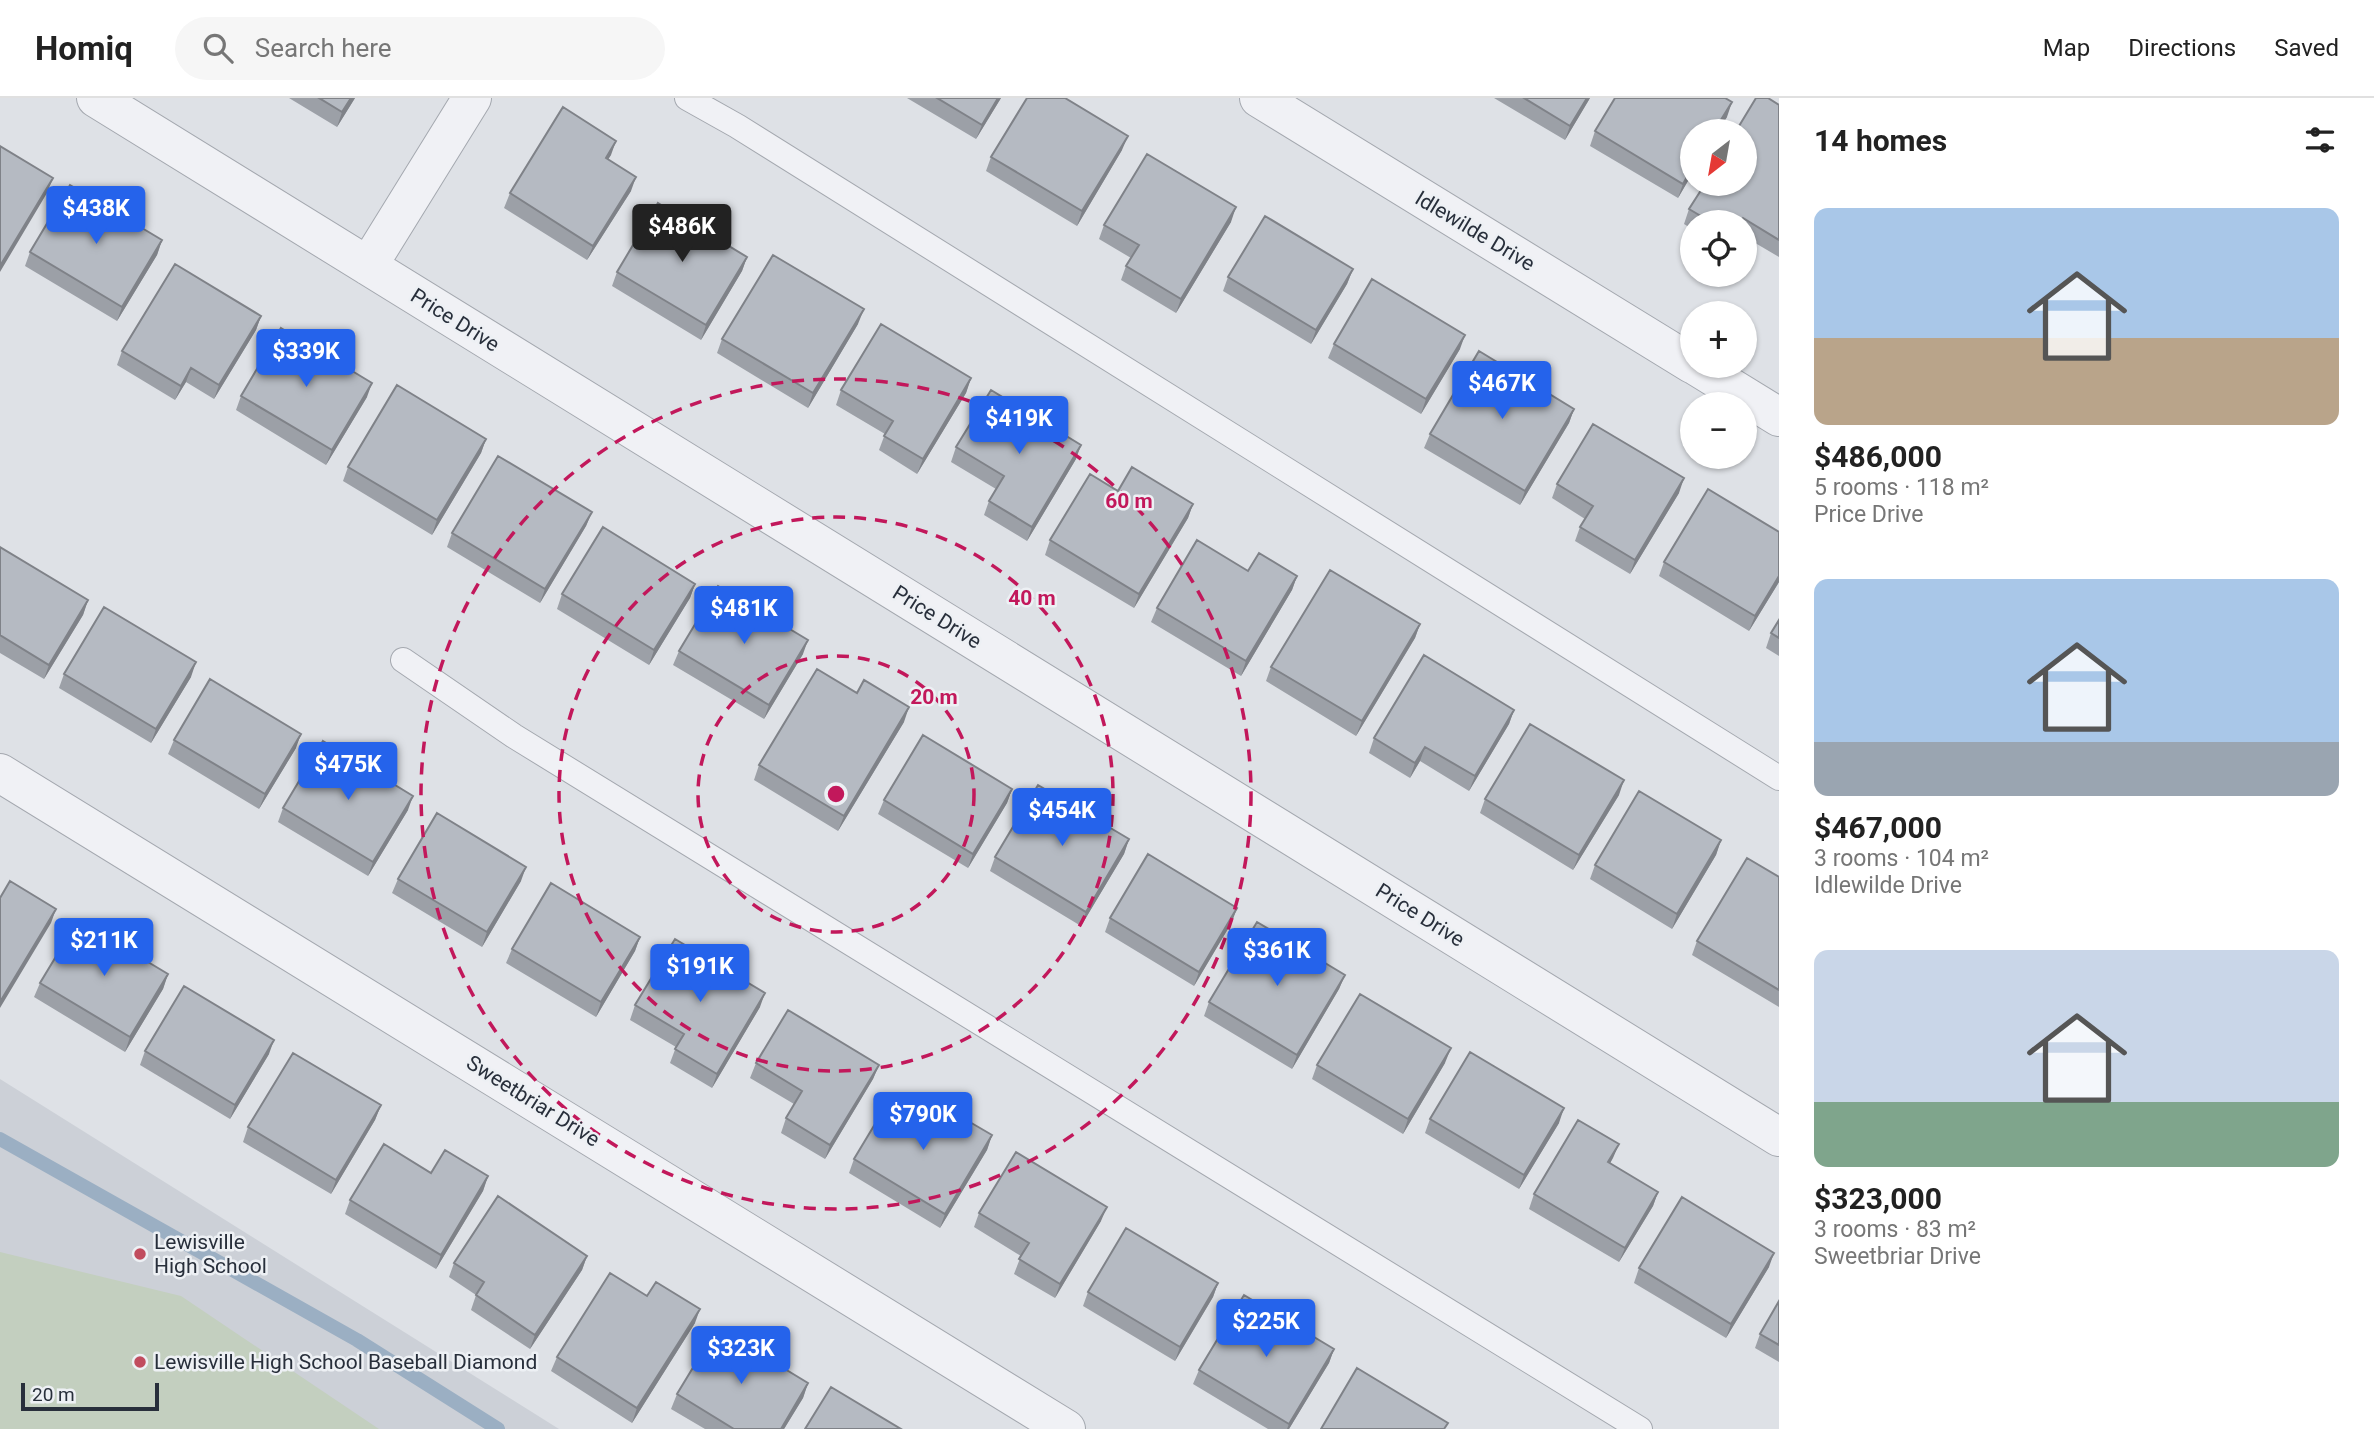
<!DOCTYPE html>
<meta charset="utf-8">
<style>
:root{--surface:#fff;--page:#f6f6f6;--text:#222;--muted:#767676;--line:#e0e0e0;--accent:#2563eb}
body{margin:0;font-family:Roboto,sans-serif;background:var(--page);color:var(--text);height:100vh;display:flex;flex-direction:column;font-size:26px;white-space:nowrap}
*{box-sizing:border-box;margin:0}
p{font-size:23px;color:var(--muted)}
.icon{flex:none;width:38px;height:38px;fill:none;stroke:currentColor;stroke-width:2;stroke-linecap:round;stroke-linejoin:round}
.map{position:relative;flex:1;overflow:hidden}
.sheet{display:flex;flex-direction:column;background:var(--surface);width:595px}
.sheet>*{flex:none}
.needle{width:46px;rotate:211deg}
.tools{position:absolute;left:1680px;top:21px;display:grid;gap:14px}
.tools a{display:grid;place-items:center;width:77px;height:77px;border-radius:50%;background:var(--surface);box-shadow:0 2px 5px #0004;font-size:35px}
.scale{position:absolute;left:21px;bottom:18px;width:138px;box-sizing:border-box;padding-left:7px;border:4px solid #282f3b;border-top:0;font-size:19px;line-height:24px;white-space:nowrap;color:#282f3b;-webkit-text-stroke:5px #edf0f4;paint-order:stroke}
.price{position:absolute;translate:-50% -60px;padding:0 16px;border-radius:7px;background:var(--accent);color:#fff;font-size:23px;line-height:46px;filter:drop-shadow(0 2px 4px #0008)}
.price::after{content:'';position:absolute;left:50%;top:42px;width:21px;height:16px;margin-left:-10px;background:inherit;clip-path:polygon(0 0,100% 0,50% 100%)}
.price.on{background:#222;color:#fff}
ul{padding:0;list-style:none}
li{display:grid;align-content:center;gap:14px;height:371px;padding:0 35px}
li span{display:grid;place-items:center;height:217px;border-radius:14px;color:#555}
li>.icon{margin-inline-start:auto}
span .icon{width:126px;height:126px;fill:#fffc;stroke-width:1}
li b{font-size:30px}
h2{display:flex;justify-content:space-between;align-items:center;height:84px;padding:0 35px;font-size:30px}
header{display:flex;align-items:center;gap:42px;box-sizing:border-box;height:98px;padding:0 35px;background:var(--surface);border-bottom:2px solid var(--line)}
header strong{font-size:33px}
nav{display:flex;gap:38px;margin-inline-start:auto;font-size:24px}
.search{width:490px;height:63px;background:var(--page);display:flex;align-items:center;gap:18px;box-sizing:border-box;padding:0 24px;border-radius:38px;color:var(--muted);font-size:26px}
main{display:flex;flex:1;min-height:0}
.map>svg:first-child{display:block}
</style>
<header>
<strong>Homiq</strong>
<div class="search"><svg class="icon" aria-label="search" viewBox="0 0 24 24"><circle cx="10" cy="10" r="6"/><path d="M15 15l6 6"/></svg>Search here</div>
<nav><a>Map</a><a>Directions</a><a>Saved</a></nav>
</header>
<main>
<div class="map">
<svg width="1779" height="1331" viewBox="0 0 1779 1331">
<rect width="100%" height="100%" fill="#dee1e6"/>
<path fill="#ccd0d7" d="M 0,981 L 559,1331 L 0,1331 Z"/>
<path fill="#c3cfbf" d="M 0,1154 L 181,1198 L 379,1331 L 0,1331 Z"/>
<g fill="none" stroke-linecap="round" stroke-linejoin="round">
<path stroke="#9bafc3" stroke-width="14" d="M 0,1041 L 357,1242 L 498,1331"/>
<defs>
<path id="service" d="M 687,0 L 737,28 L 1779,680
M 403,562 L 514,638 L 1640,1331"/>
<path id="minor" d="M 96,0 L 1779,1039
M 1259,0 L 1692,266
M 368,168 L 472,0
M 1696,268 L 1779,319
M 0,675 L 1066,1331"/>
</defs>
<use href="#service" stroke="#a4a8af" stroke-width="26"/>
<use href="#minor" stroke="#a4a8af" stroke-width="40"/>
<use href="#service" stroke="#f0f1f5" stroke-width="24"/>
<use href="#minor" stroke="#f0f1f5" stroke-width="38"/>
</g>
<path fill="#9ca0a7" d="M 289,0 L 355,0 L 337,29 Z
M 907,0 L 1001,0 L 976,41 Z
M 1494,0 L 1590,0 L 1565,42 Z
M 1779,7 L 1779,159 L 1745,139 L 1745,124 L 1692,124 L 1692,131 L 1684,126 L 1689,111 Z
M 1727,19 L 1718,33 L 1692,33 L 1692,76 L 1678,100 L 1590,48 L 1595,33 Z
M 1122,52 L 1077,128 L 986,73 L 991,59 Z
M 611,57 L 608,61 L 631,93 L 587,162 L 504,110 L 510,95 Z
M 1231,124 L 1176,215 L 1121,182 L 1126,168 L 1131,160 L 1099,141 L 1104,127 Z
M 162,142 L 157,157 L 117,223 L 25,168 L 30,154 Z
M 747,159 L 742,173 L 701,242 L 612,188 L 617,174 Z
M 1353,171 L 1347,186 L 1311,246 L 1223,193 L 1228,179 Z
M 261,218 L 256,232 L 214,301 L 186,284 L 175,302 L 117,267 L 122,253 Z
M 858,226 L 808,310 L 717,255 L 722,241 Z
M 1334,246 L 1460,251 L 1421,316 L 1328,260 Z
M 971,280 L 966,295 L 917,376 L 879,352 L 885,336 L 836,307 L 841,292 Z
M 241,298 L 367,299 L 326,367 L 236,312 Z
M 1574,311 L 1569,325 L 1520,407 L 1424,350 L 1430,336 Z
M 486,341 L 481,355 L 432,437 L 343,383 L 348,369 Z
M 956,349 L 1076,361 L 1027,443 L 984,417 L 989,403 L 996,391 L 951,364 Z
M 1557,386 L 1679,395 L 1630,476 L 1575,443 L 1580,429 L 1585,421 L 1552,400 Z
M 1118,393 L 1193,406 L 1188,420 L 1134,510 L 1045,457 L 1050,442 Z
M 592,414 L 586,428 L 540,505 L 447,449 L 452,435 Z
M 0,449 L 88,502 L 83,517 L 44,581 L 0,555 Z
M 1664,464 L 1779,484 L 1749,533 L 1659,478 Z
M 1248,473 L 1297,478 L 1292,492 L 1241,578 L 1151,524 L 1157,510 Z
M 695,486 L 690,500 L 649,567 L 557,511 L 562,496 Z
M 1779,522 L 1779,558 L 1766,550 L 1771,535 Z
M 1420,526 L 1415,540 L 1356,638 L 1266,583 L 1271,569 Z
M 679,553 L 803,556 L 764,621 L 673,567 Z
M 64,576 L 191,579 L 151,645 L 59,590 Z
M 1514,612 L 1509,626 L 1469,693 L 1420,663 L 1410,680 L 1369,655 L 1374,640 Z
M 904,624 L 838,733 L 754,682 L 759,667 Z
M 174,642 L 296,650 L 259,711 L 168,656 Z
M 1012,691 L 1007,705 L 968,770 L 878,716 L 884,702 Z
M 1619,697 L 1573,772 L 1480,715 L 1485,701 Z
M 283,710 L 408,712 L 368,778 L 278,724 Z
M 1129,741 L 1124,756 L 1081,828 L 990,773 L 995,759 Z
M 1721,742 L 1716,757 L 1672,831 L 1590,781 L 1595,767 Z
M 1779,779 L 1779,909 L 1692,857 L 1697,843 Z
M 398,781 L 521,783 L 482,849 L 392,795 Z
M 1110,820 L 1232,824 L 1194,888 L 1105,834 Z
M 640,839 L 635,853 L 596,919 L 506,865 L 512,851 Z
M 168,876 L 163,891 L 125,954 L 34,899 L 40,885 Z
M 1345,877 L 1339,891 L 1292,971 L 1204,918 L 1209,904 Z
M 635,907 L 760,909 L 712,990 L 670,965 L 676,949 L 630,922 Z
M 145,953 L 269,956 L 230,1021 L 140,967 Z
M 756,965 L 879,967 L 873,981 L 825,1061 L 781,1035 L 786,1020 L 794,1006 L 750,980 Z
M 1445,965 L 1403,1036 L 1312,981 L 1317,967 Z
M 381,1007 L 375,1022 L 331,1096 L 243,1044 L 248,1029 Z
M 1430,1021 L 1559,1025 L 1519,1091 L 1425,1035 Z
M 948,1029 L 992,1037 L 987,1052 L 940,1130 L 849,1075 L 854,1061 Z
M 1619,1046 L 1610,1065 L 1658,1094 L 1653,1108 L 1619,1164 L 1529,1111 L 1534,1096 Z
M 431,1075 L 488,1078 L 483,1093 L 436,1171 L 345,1116 L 350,1102 Z
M 979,1115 L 1101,1123 L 1055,1200 L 1014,1176 L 1021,1158 L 974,1129 Z
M 587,1158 L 582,1172 L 530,1251 L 471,1212 L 476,1197 L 449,1179 L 454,1165 Z
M 1769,1169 L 1726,1240 L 1634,1185 L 1639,1170 Z
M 1218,1185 L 1213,1199 L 1175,1263 L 1083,1208 L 1088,1194 Z
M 647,1198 L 695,1225 L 632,1325 L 551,1273 L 557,1259 Z
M 1779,1203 L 1779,1264 L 1755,1250 L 1760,1236 Z
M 1334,1251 L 1329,1265 L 1289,1331 L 1268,1331 L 1193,1286 L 1199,1272 Z
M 808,1285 L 803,1300 L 784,1331 L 705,1331 L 671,1311 L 677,1296 Z"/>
<path fill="#7f8288" d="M 351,0 L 355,0 L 337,29 L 342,14 Z
M 998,0 L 1001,0 L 976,41 L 982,27 Z
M 1587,0 L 1590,0 L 1565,42 L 1570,28 Z
M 1732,4 L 1727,19 L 1718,33 L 1714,33 Z
M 1128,38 L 1122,52 L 1077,128 L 1082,113 Z
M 616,43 L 611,57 L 600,74 L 606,60 Z
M 1692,70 L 1692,76 L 1678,100 L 1683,86 Z
M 636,79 L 631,93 L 587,162 L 593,148 Z
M 53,80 L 47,95 L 0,174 L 0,168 Z
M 1236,109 L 1231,124 L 1176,215 L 1181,201 Z
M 162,142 L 157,157 L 117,223 L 122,209 Z
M 747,159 L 742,173 L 701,242 L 706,227 Z
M 1353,171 L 1347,186 L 1311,246 L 1316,232 Z
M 864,211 L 858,226 L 808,310 L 813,295 Z
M 261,218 L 256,232 L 214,301 L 219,287 Z
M 1465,237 L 1460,251 L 1421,316 L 1426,301 Z
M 191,270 L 186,284 L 175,302 L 181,288 Z
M 971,280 L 966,295 L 917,376 L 923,361 Z
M 372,285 L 367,299 L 326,367 L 332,352 Z
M 1574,311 L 1569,325 L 1520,407 L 1525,393 Z
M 486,341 L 481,355 L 432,437 L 437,422 Z
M 1081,347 L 1076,361 L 1027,443 L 1032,429 Z
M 1684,380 L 1679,395 L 1630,476 L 1635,462 Z
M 1193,406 L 1188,420 L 1134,510 L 1139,496 Z
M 592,414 L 586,428 L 540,505 L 545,491 Z
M 1297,478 L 1292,492 L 1241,578 L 1246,563 Z
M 1779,478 L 1779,484 L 1749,533 L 1755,518 Z
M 695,486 L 690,500 L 649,567 L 654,552 Z
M 88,502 L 83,517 L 44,581 L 49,567 Z
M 1420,526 L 1415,540 L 1356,638 L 1362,623 Z
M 808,542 L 803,556 L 764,621 L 769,607 Z
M 196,564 L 191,579 L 151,645 L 156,631 Z
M 909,609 L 904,624 L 838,733 L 844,718 Z
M 1514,612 L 1509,626 L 1469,693 L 1475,678 Z
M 301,636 L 296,650 L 259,711 L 265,696 Z
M 1425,649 L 1420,663 L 1410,680 L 1415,665 Z
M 1624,682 L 1619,697 L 1573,772 L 1579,757 Z
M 1012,691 L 1007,705 L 968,770 L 973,756 Z
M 413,698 L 408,712 L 368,778 L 373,764 Z
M 1129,741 L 1124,756 L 1081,828 L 1086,814 Z
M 1721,742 L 1716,757 L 1672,831 L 1677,816 Z
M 526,769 L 521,783 L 482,849 L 487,834 Z
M 1237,810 L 1232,824 L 1194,888 L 1199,874 Z
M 56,811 L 51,825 L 0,910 L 0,904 Z
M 640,839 L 635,853 L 596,919 L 601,904 Z
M 168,876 L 163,891 L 125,954 L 130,939 Z
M 1345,877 L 1339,891 L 1292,971 L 1297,957 Z
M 765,895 L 760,909 L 712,990 L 717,976 Z
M 274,942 L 269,956 L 230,1021 L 235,1007 Z
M 1451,950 L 1445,965 L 1403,1036 L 1408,1021 Z
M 879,967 L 873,981 L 825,1061 L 830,1047 Z
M 381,1007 L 375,1022 L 331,1096 L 336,1082 Z
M 1564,1010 L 1559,1025 L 1519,1091 L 1524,1077 Z
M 992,1037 L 987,1052 L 940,1130 L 945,1116 Z
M 1619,1046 L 1613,1060 L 1603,1078 L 1608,1064 Z
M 488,1078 L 483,1093 L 436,1171 L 441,1157 Z
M 1658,1094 L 1653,1108 L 1619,1164 L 1625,1150 Z
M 1107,1109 L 1101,1123 L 1055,1200 L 1060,1186 Z
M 1774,1155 L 1769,1169 L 1726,1240 L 1731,1226 Z
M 587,1158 L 582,1172 L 530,1251 L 535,1237 Z
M 1218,1185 L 1213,1199 L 1175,1263 L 1180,1249 Z
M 700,1211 L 695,1225 L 632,1325 L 637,1310 Z
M 1334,1251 L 1329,1265 L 1289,1331 L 1287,1331 L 1289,1326 Z
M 808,1285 L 803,1300 L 784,1331 L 781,1331 Z"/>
<path fill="#b5bac2" stroke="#7f8288" stroke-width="2" d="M 319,0 L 351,0 L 342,14 Z
M 937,0 L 998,0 L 982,27 Z
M 1027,0 L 1065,0 L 1128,38 L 1082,113 L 991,59 Z
M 1524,0 L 1587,0 L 1570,28 Z
M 1615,0 L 1725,0 L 1732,4 L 1714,33 L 1692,33 L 1692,70 L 1683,86 L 1595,33 Z
M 1756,0 L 1768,0 L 1779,7 L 1779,142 L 1743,120 L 1740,124 L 1711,124 L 1689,111 L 1705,86 L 1745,86 L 1745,33 L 1736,33 Z
M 563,9 L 616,43 L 606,60 L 636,79 L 593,148 L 510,95 Z
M 0,48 L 53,80 L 0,168 Z
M 1147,56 L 1236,109 L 1181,201 L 1126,168 L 1139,147 L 1104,127 Z
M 70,87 L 162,142 L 122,209 L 30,154 Z
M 658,105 L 747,159 L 706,227 L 617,174 Z
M 1265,118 L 1353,171 L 1316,232 L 1228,179 Z
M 773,157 L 864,211 L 813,295 L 722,241 Z
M 175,166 L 261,218 L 219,287 L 191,270 L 181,288 L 122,253 Z
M 1372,181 L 1465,237 L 1426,301 L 1334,246 Z
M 881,226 L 971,280 L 923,361 L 884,338 L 893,323 L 841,292 Z
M 281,230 L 372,285 L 332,352 L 241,298 Z
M 1479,253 L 1574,311 L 1525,393 L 1430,336 Z
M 397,287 L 486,341 L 437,422 L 348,369 Z
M 991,292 L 1081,347 L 1032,429 L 989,403 L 1004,378 L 956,349 Z
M 1593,326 L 1684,380 L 1635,462 L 1580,429 L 1593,408 L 1557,386 Z
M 498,358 L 592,414 L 545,491 L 452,435 Z
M 1132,369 L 1193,406 L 1139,496 L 1050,442 L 1090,376 L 1118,393 Z
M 1708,391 L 1779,434 L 1779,478 L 1755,518 L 1664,464 Z
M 603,429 L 695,486 L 654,552 L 562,496 Z
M 1197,442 L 1248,473 L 1259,455 L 1297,478 L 1246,563 L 1157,510 Z
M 0,449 L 88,502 L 49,567 L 0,537 Z
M 1330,472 L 1420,526 L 1362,623 L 1271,569 Z
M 718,488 L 808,542 L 769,607 L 679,553 Z
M 104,509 L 196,564 L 156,631 L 64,576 Z
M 1779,522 L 1779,540 L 1771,535 Z
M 1424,557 L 1514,612 L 1475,678 L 1425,649 L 1415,665 L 1374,640 Z
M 817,571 L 857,595 L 864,582 L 909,609 L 844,718 L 759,667 Z
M 210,581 L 301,636 L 265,696 L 174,642 Z
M 1530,626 L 1624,682 L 1579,757 L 1485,701 Z
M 923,637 L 1012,691 L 973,756 L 884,702 Z
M 323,643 L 413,698 L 373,764 L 283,710 Z
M 1038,687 L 1129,741 L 1086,814 L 995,759 Z
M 1639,693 L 1721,742 L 1677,816 L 1595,767 Z
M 437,715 L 526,769 L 487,834 L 398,781 Z
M 1148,756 L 1237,810 L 1199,874 L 1110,820 Z
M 1747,760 L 1779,779 L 1779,892 L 1697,843 Z
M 10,783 L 56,811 L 0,904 L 0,800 Z
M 551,785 L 640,839 L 601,904 L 512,851 Z
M 78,822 L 168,876 L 130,939 L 40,885 Z
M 1257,824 L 1345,877 L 1297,957 L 1209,904 Z
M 675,841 L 765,895 L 717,976 L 675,951 L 684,936 L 635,907 Z
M 184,888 L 274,942 L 235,1007 L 145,953 Z
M 1360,896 L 1451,950 L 1408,1021 L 1317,967 Z
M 788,912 L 879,967 L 830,1047 L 786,1020 L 802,993 L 756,965 Z
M 1470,954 L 1564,1010 L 1524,1077 L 1430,1021 Z
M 293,955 L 381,1007 L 336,1082 L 248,1029 Z
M 893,996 L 948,1029 L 956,1016 L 992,1037 L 945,1116 L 854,1061 Z
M 1578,1022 L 1619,1046 L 1608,1064 L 1658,1094 L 1625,1150 L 1534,1096 Z
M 384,1046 L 431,1075 L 445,1052 L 488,1078 L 441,1157 L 350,1102 Z
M 1016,1054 L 1107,1109 L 1060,1186 L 1019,1161 L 1029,1145 L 979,1115 Z
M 498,1098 L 587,1158 L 535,1237 L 476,1197 L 484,1184 L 454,1165 Z
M 1682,1099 L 1774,1155 L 1731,1226 L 1639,1170 Z
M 1126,1130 L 1218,1185 L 1180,1249 L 1088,1194 Z
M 610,1175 L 647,1198 L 656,1184 L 700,1211 L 637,1310 L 557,1259 Z
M 1244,1197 L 1334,1251 L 1289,1326 L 1199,1272 Z
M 1779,1203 L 1779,1247 L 1760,1236 Z
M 717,1230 L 808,1285 L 781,1331 L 734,1331 L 677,1296 Z
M 1357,1270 L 1448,1325 L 1444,1331 L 1321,1331 Z
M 831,1289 L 901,1331 L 805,1331 Z"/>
<g fill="none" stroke="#c2185b" stroke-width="3.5" stroke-dasharray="12 9">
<circle cx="836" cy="696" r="138"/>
<circle cx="836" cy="696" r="277"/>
<circle cx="836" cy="696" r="415"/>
</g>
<g fill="#c14c5e" stroke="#edf0f4" stroke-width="2.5">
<circle cx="140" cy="1156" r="7"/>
<circle cx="140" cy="1264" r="7"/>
</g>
<g text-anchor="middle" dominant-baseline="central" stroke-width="5" stroke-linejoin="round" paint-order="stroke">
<g font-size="21" fill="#282f3b" stroke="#edf0f4">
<text transform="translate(1475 133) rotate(31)">Idlewilde Drive</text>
<text transform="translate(455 222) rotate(32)">Price Drive</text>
<text transform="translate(937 519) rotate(32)">Price Drive</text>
<text transform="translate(1420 817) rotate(32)">Price Drive</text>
<text transform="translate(533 1003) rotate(32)">Sweetbriar Drive</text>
</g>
<g font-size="21" fill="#282f3b" stroke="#edf0f4" text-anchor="start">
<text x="154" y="1144">Lewisville<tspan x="154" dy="24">High School</tspan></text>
<text x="154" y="1264">Lewisville High School Baseball Diamond</text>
</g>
</g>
<circle cx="836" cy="696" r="10" fill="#c2185b" stroke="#edf0f4" stroke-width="3.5"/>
<g font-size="21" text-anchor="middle" font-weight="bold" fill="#c2185b" stroke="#edf0f4" stroke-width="5" stroke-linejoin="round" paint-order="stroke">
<text x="1129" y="410">60 m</text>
<text x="1032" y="507">40 m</text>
<text x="934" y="606">20 m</text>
</g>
</svg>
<div class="tools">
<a><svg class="needle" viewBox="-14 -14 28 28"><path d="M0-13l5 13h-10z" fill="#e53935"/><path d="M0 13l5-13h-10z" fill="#767676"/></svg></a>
<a><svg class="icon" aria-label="locate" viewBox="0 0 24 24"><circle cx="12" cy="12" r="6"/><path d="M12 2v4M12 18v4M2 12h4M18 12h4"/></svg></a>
<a>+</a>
<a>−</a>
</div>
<div class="scale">20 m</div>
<b class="price" style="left:96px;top:148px">$438K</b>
<b class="price on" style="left:682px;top:166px">$486K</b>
<b class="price" style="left:306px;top:291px">$339K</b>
<b class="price" style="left:1502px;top:323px">$467K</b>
<b class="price" style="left:1019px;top:358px">$419K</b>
<b class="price" style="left:744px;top:548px">$481K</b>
<b class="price" style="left:348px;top:704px">$475K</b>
<b class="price" style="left:1062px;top:750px">$454K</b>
<b class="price" style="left:104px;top:880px">$211K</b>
<b class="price" style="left:1277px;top:890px">$361K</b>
<b class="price" style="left:700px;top:906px">$191K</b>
<b class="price" style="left:923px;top:1054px">$790K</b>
<b class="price" style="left:1266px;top:1261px">$225K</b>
<b class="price" style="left:741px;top:1288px">$323K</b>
</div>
<section class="sheet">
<h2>14 homes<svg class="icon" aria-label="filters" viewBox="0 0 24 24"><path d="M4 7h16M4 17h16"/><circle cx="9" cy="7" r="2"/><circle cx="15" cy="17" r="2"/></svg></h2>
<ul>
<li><span style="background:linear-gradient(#a9c7e8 60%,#b9a48a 0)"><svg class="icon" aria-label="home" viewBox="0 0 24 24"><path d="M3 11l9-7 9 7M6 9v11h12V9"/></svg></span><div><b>$486,000</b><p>5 rooms · 118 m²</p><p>Price Drive</p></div></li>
<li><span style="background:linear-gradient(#a9c7e8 75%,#9aa5b1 0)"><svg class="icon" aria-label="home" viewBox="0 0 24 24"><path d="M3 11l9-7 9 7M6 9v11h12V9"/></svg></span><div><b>$467,000</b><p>3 rooms · 104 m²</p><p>Idlewilde Drive</p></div></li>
<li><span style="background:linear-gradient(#c9d6e8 70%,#7fa58c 0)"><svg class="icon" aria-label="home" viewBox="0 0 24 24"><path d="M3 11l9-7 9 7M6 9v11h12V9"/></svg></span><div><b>$323,000</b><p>3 rooms · 83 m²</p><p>Sweetbriar Drive</p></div></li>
</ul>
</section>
</main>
